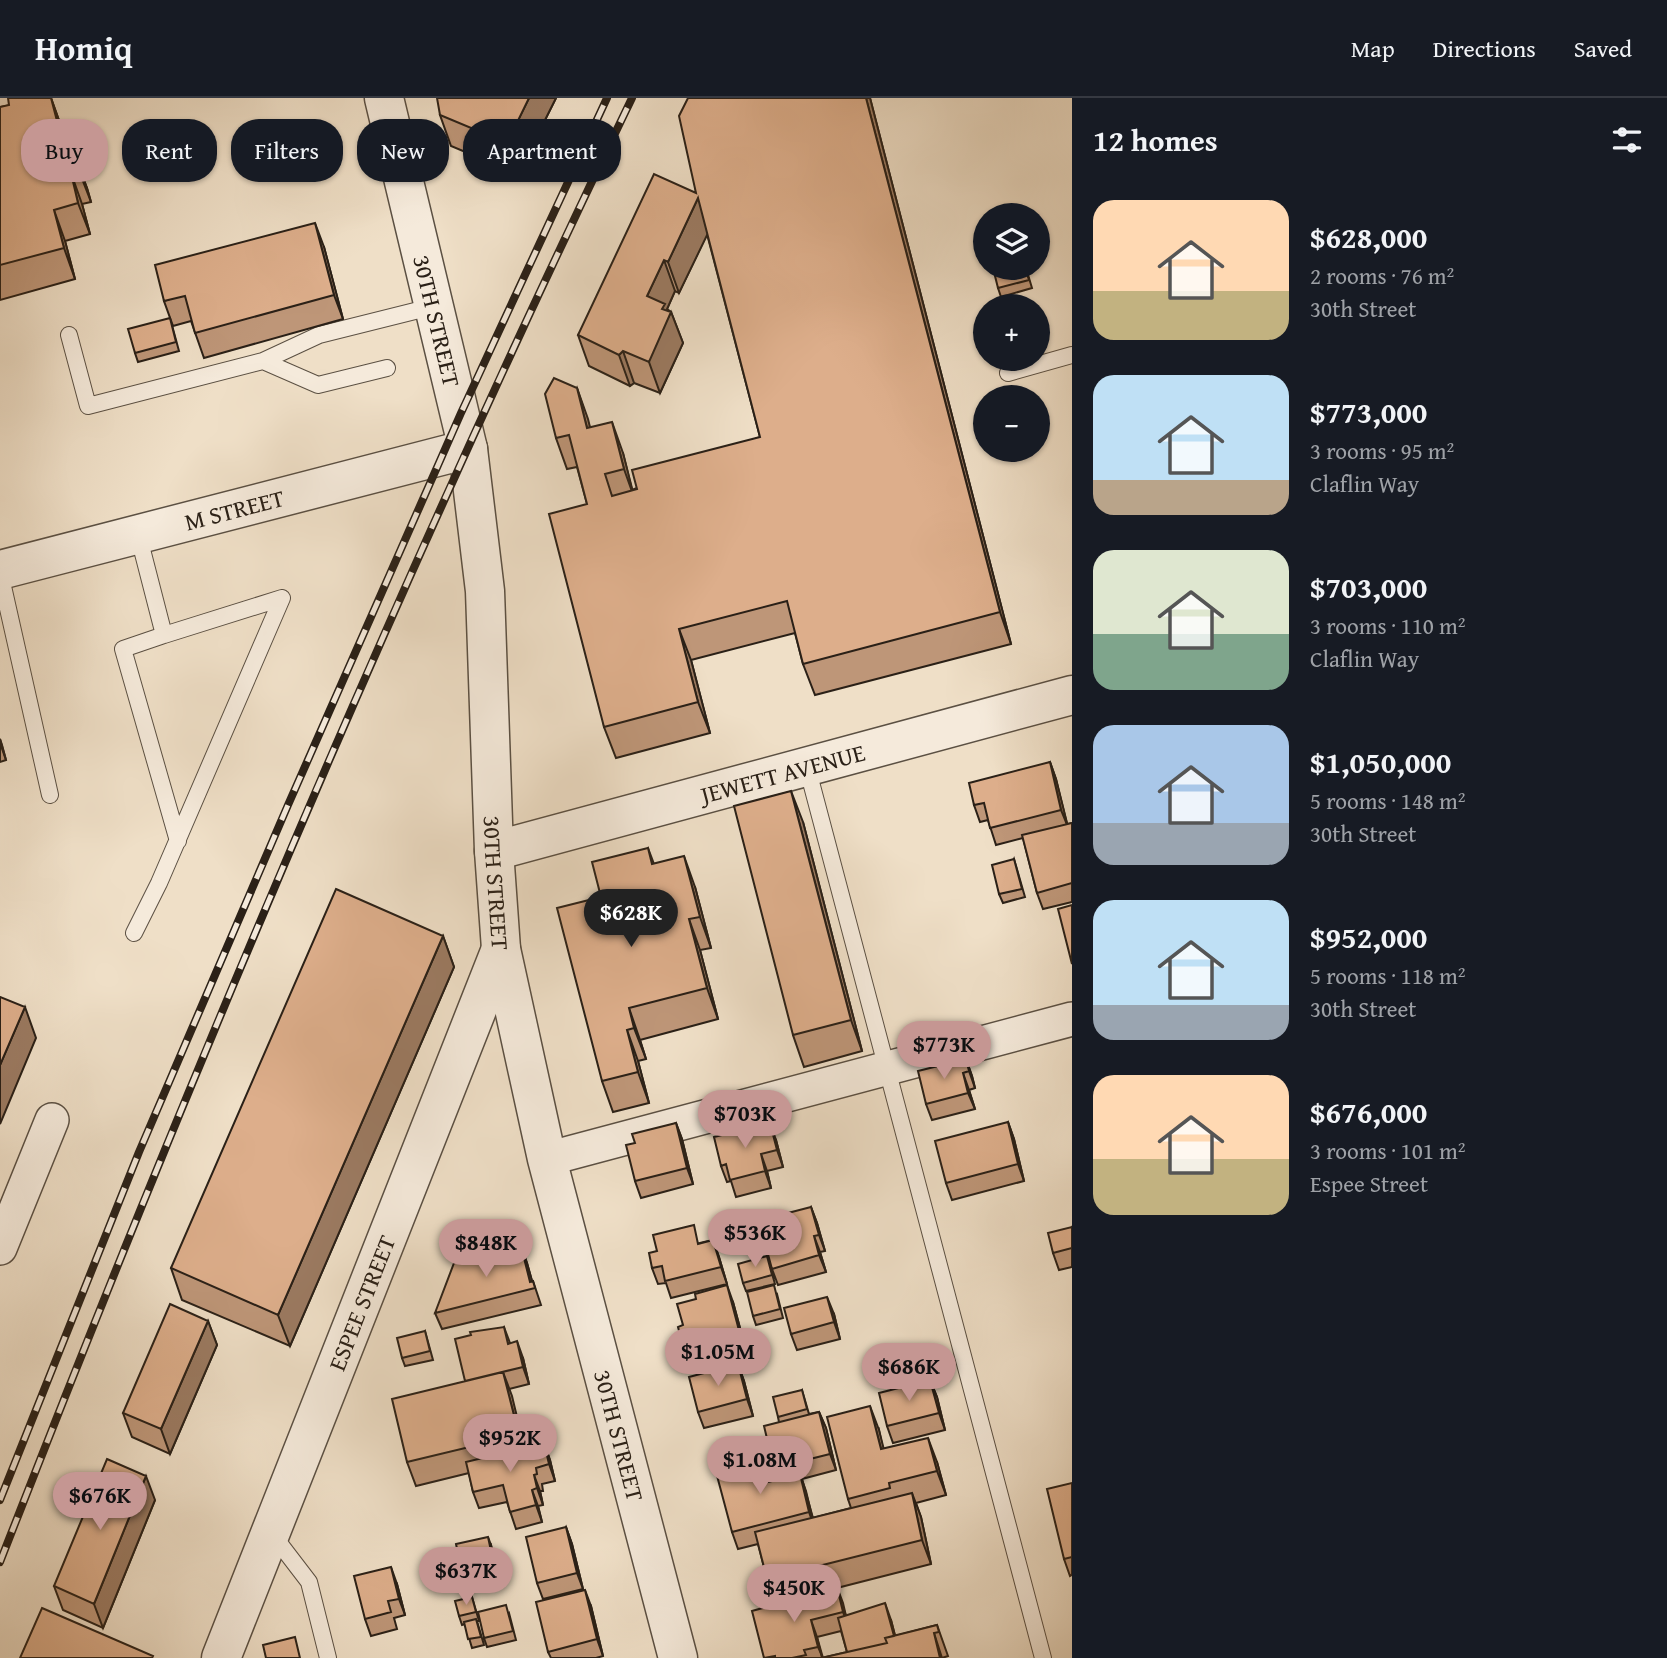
<!DOCTYPE html>
<meta charset="utf-8">
<style>
:root{--surface:#171b24;--page:#242831;--text:#f1f3f6;--muted:#9ea1a6;--line:#363941;--accent:#c59692}
body{margin:0;font-family:"Gentium Book Plus",serif;background:var(--page);color:var(--text);height:100vh;display:flex;flex-direction:column;font-size:26px;white-space:nowrap}
*{box-sizing:border-box;margin:0}
p{font-size:23px;color:var(--muted)}
.icon{flex:none;width:38px;height:38px;fill:none;stroke:currentColor;stroke-width:2;stroke-linecap:round;stroke-linejoin:round}
.map{position:relative;flex:1;overflow:hidden}
.side{display:flex;flex-direction:column;background:var(--surface);width:595px}
.side>*{flex:none}
.top-card{position:absolute;left:21px;top:21px;width:665px;height:63px;display:flex;gap:14px}
.tools{position:absolute;left:973px;top:105px;display:grid;gap:14px}
.tools a{display:grid;place-items:center;width:77px;height:77px;border-radius:50%;background:var(--surface);box-shadow:0 2px 5px #0004;font-size:35px}
.price{position:absolute;translate:-50% -60px;padding:0 16px;border-radius:24px;background:var(--accent);color:#111;font-size:23px;line-height:46px;filter:drop-shadow(0 2px 4px #0008)}
.price::after{content:'';position:absolute;left:50%;top:42px;width:21px;height:16px;margin-left:-10px;background:inherit;clip-path:polygon(0 0,100% 0,50% 100%)}
.price.current{background:#222;color:#fff}
ul{padding:0;list-style:none}
li{display:flex;align-items:center;gap:21px;height:175px;padding:0 21px}
li span{display:grid;place-items:center;flex:none;width:196px;height:140px;border-radius:21px;color:#555}
li>.icon{margin-inline-start:auto}
span .icon{width:84px;height:84px;fill:#fffc;stroke-width:1}
li b{font-size:30px}
h2{display:flex;justify-content:space-between;align-items:center;height:84px;padding:0 21px;font-size:30px}
.pill{padding:0 24px;border-radius:28px;background:var(--surface);box-shadow:0 2px 5px #0004;font-size:24px;line-height:63px}
.pill.current{background:var(--accent);color:#111}
header{display:flex;align-items:center;gap:42px;box-sizing:border-box;height:98px;padding:0 35px;background:var(--surface);border-bottom:2px solid var(--line)}
header strong{font-size:33px}
nav{display:flex;gap:38px;margin-inline-start:auto;font-size:24px}
main{display:flex;flex:1;min-height:0}
.map>svg:first-child{display:block}
</style>
<header>
<strong>Homiq</strong>
<nav><a>Map</a><a>Directions</a><a>Saved</a></nav>
</header>
<main>
<div class="map">
<svg width="1072" height="1560" viewBox="0 0 1072 1560">
<rect width="100%" height="100%" fill="#efdfc7"/>
<filter id="stains"><feTurbulence type="fractalNoise" baseFrequency=".00286" numOctaves="4"/><feColorMatrix values="0 0 0 0 .2 0 0 0 0 .09 0 0 0 0 .02 0 0 0 .5 -.17"/></filter>
<radialGradient id="worn" r=".72"><stop offset=".6" stop-color="#630" stop-opacity="0"/><stop offset="1" stop-color="#630" stop-opacity=".3"/></radialGradient>
<g fill="none" stroke-linecap="round" stroke-linejoin="round">
<defs>
<path id="service" d="M 69,237 L 88,308 L 263,263 L 319,237 L 435,208
M 263,263 L 318,287 L 387,270
M 1008,275 L 1072,257
M 138,436 L 164,537 L 282,500
M 0,475 L 50,697
M 164,537 L 123,551 L 178,743
M 807,669 L 1043,1560
M 134,835 L 159,785 L 282,500
M 273,1437 L 309,1484 L 328,1560"/>
<path id="minor" d="M 547,1061 L 1072,921
M 0,1150 L 52,1022"/>
<g id="tertiary">
<path id="s1" d="M 384,0 L 468,351 L 485,493 L 494,753 L 501,851 L 547,1061 L 678,1560"/>
<path id="s2" d="M 0,472 L 468,351"/>
<path id="s3" d="M 494,753 L 1072,597"/>
<path id="s4" d="M 221,1560 L 501,851"/>
</g>
</defs>
<use href="#service" stroke="#5b5043" stroke-width="18"/>
<use href="#minor" stroke="#5b5043" stroke-width="36"/>
<use href="#tertiary" stroke="#5b5043" stroke-width="41"/>
<use href="#service" stroke="#f5eadb" stroke-width="16"/>
<use href="#minor" stroke="#f5eadb" stroke-width="33"/>
<use href="#tertiary" stroke="#f5eadb" stroke-width="38"/>
<defs>
<path id="rail" d="M 0,1402 L 139,1054 L 288,707 L 461,315 L 607,0
M 0,1464 C 193,969 401,478 632,0"/>
</defs>
<use href="#rail" stroke="#2a2017" stroke-width="8"/>
<use href="#rail" stroke="#f5eadb" stroke-width="5" stroke-dasharray="16" stroke-linecap="butt"/>
</g>
<path fill="#be9678" stroke="#2a2017" stroke-width="2" fill-rule="evenodd" d="M 51,0 L 61,28 L 70,60 L 75,59 L 87,90 L 91,104 L 82,106 L 90,136 L 65,143 L 75,181 L 0,202 L 0,9 Z
M 556,0 L 518,76 L 451,48 L 440,17 Z
M 688,0 L 870,0 L 1011,546 L 815,597 L 803,566 L 795,535 L 691,562 L 710,635 L 616,660 L 604,629 L 587,406 L 577,369 L 567,371 L 556,340 L 577,290 L 590,330 L 623,355 L 632,392 L 760,339 L 707,136 L 679,195 L 675,193 L 667,211 L 671,214 L 683,245 L 660,295 L 634,285 L 630,288 L 589,268 L 578,237 L 696,95 Z
M 324,149 L 343,221 L 204,260 L 191,223 L 173,228 L 164,203 Z
M 1026,170 L 1032,190 L 1001,199 L 998,190 Z
M 170,220 L 179,253 L 138,264 L 135,255 Z
M 0,641 L 6,662 L 0,664 Z
M 1050,664 L 1056,681 L 1067,726 L 1072,725 L 1072,804 L 1043,811 L 1037,795 L 1023,740 L 996,747 L 988,722 L 980,724 L 974,707 Z
M 803,724 L 862,953 L 804,969 L 793,937 Z
M 648,750 L 654,766 L 695,789 L 711,850 L 700,852 L 718,921 L 640,942 L 646,961 L 638,963 L 649,1005 L 613,1014 L 602,983 L 601,799 Z
M 1014,761 L 1025,799 L 1003,805 L 999,796 Z
M 443,838 L 454,869 L 290,1248 L 182,1202 L 171,1170 Z
M 966,961 L 972,978 L 975,990 L 969,992 L 975,1011 L 932,1022 L 926,1006 Z
M 1008,1024 L 1014,1041 L 1024,1083 L 952,1102 L 946,1085 Z
M 676,1025 L 682,1041 L 693,1086 L 641,1100 L 635,1083 L 635,1045 Z
M 776,1042 L 783,1069 L 767,1073 L 771,1090 L 736,1099 L 731,1083 L 727,1084 L 721,1068 Z
M 811,1109 L 817,1125 L 825,1153 L 820,1154 L 826,1174 L 778,1187 L 772,1171 L 790,1143 Z
M 1072,1129 L 1072,1169 L 1059,1172 L 1053,1155 Z
M 713,1142 L 719,1159 L 727,1186 L 671,1200 L 666,1185 L 658,1186 L 652,1170 L 700,1145 Z
M 521,1148 L 527,1165 L 532,1183 L 533,1183 L 541,1207 L 442,1231 L 435,1215 Z
M 767,1158 L 775,1186 L 746,1193 L 743,1185 Z
M 777,1196 L 783,1220 L 756,1227 L 753,1218 Z
M 733,1204 L 747,1256 L 691,1271 L 685,1254 L 683,1227 Z
M 834,1216 L 840,1241 L 797,1252 L 791,1236 Z
M 208,1223 L 217,1247 L 170,1356 L 132,1339 L 123,1315 Z
M 504,1229 L 510,1245 L 523,1260 L 529,1286 L 509,1291 L 525,1350 L 544,1345 L 550,1362 L 555,1383 L 542,1386 L 543,1393 L 540,1393 L 543,1407 L 538,1408 L 542,1424 L 516,1431 L 507,1404 L 479,1410 L 473,1394 L 469,1375 L 416,1388 L 407,1364 Z
M 425,1233 L 433,1262 L 405,1268 L 402,1260 Z
M 738,1266 L 744,1283 L 753,1318 L 704,1330 L 698,1314 Z
M 930,1282 L 937,1299 L 945,1332 L 893,1345 L 887,1328 Z
M 802,1292 L 809,1316 L 819,1314 L 826,1330 L 836,1372 L 802,1381 L 813,1420 L 851,1410 L 848,1401 L 879,1332 L 883,1351 L 937,1364 L 946,1397 L 916,1405 L 921,1419 L 931,1466 L 837,1490 L 846,1518 L 891,1522 L 895,1538 L 937,1527 L 948,1558 L 942,1560 L 764,1560 L 804,1498 L 776,1505 L 767,1481 L 758,1446 L 738,1451 L 732,1434 L 769,1379 L 770,1383 L 778,1381 L 774,1370 L 779,1324 L 778,1319 ZM 841,1533 L 847,1554 L 822,1560 L 817,1539 Z
M 1072,1385 L 1072,1477 L 1070,1478 L 1064,1461 Z
M 155,1402 L 103,1530 L 63,1512 L 54,1488 Z
M 566,1429 L 572,1446 L 583,1491 L 543,1501 L 537,1485 Z
M 491,1447 L 498,1479 L 467,1487 L 463,1479 Z
M 397,1486 L 405,1517 L 394,1520 L 397,1531 L 371,1538 L 365,1521 Z
M 472,1499 L 479,1523 L 477,1523 L 484,1547 L 472,1550 L 465,1526 L 462,1527 L 459,1518 Z
M 591,1508 L 603,1558 L 596,1560 L 551,1560 L 548,1554 Z
M 509,1515 L 516,1542 L 487,1549 L 484,1540 Z"/>
<path fill="#9b7a61" stroke="#2a2017" stroke-width="2" d="M 51,0 L 61,28 L 74,74 L 67,61 Z
M 529,0 L 556,0 L 518,76 L 507,45 Z
M 866,0 L 870,0 L 1011,546 L 1000,514 Z
M 75,59 L 87,90 L 91,104 L 79,73 Z
M 71,75 L 82,106 L 90,136 L 78,105 Z
M 698,100 L 710,131 L 679,195 L 668,164 Z
M 54,112 L 65,143 L 75,181 L 64,150 Z
M 315,125 L 324,149 L 343,221 L 334,197 Z
M 664,162 L 675,193 L 667,211 L 669,218 L 671,214 L 683,245 L 660,295 L 649,264 L 647,198 Z
M 623,253 L 634,285 L 630,288 L 619,257 Z
M 577,290 L 588,321 L 598,362 L 587,330 Z
M 612,324 L 623,355 L 635,402 L 624,371 Z
M 679,531 L 691,562 L 710,635 L 698,604 Z
M 0,641 L 2,647 L 6,662 L 0,645 Z
M 1050,664 L 1056,681 L 1068,729 L 1061,712 Z
M 791,693 L 803,724 L 862,953 L 851,922 Z
M 684,758 L 695,789 L 711,850 L 700,819 Z
M 689,821 L 700,852 L 718,921 L 707,890 Z
M 443,838 L 454,869 L 290,1248 L 278,1217 Z
M 25,909 L 36,940 L 0,1026 L 0,967 Z
M 629,910 L 640,942 L 646,961 L 634,930 Z
M 627,932 L 638,963 L 649,1005 L 638,974 Z
M 966,961 L 972,978 L 975,990 L 969,973 Z
M 963,975 L 969,992 L 975,1011 L 968,995 Z
M 1008,1024 L 1014,1041 L 1024,1083 L 1018,1066 Z
M 676,1025 L 682,1041 L 693,1086 L 687,1070 Z
M 770,1025 L 776,1042 L 783,1069 L 777,1052 Z
M 761,1056 L 767,1073 L 771,1090 L 765,1073 Z
M 811,1109 L 817,1125 L 825,1153 L 819,1137 Z
M 814,1138 L 820,1154 L 826,1174 L 819,1157 Z
M 713,1142 L 719,1159 L 727,1186 L 721,1169 Z
M 521,1148 L 527,1165 L 534,1190 L 530,1184 Z
M 727,1187 L 733,1204 L 747,1256 L 741,1240 Z
M 827,1199 L 834,1216 L 840,1241 L 834,1224 Z
M 208,1223 L 217,1247 L 170,1356 L 161,1331 Z
M 517,1243 L 523,1260 L 529,1286 L 523,1269 Z
M 738,1266 L 744,1283 L 753,1318 L 747,1301 Z
M 503,1274 L 512,1298 L 527,1361 L 519,1337 Z
M 930,1282 L 937,1299 L 945,1332 L 939,1315 Z
M 870,1308 L 879,1332 L 890,1376 L 881,1351 Z
M 819,1314 L 826,1330 L 836,1372 L 830,1356 Z
M 928,1340 L 937,1364 L 946,1397 L 937,1373 Z
M 544,1345 L 550,1362 L 555,1383 L 549,1366 Z
M 800,1376 L 806,1393 L 815,1431 L 809,1414 Z
M 534,1377 L 540,1393 L 543,1407 L 537,1390 Z
M 146,1378 L 155,1402 L 103,1530 L 94,1506 Z
M 532,1392 L 538,1408 L 542,1424 L 536,1407 Z
M 912,1395 L 921,1419 L 931,1466 L 922,1442 Z
M 566,1429 L 572,1446 L 583,1491 L 577,1475 Z
M 488,1439 L 491,1447 L 498,1479 L 495,1471 Z
M 391,1469 L 397,1486 L 405,1517 L 399,1501 Z
M 837,1489 L 843,1505 L 849,1531 L 843,1514 Z
M 585,1492 L 591,1508 L 603,1558 L 597,1541 Z
M 885,1505 L 891,1522 L 901,1560 L 895,1543 Z
M 811,1522 L 817,1539 L 823,1560 L 818,1549 Z
M 934,1535 L 942,1560 L 940,1560 Z"/>
<path fill="#ddae8b" stroke="#2a2017" stroke-width="2" d="M 8,0 L 51,0 L 67,61 L 75,59 L 79,73 L 71,75 L 78,105 L 54,112 L 64,150 L 0,167 L 0,9 L 9,7 Z
M 437,0 L 529,0 L 507,45 L 440,17 Z
M 688,0 L 866,0 L 1000,514 L 803,566 L 787,503 L 679,531 L 698,604 L 604,629 L 549,416 L 587,406 L 569,337 L 556,340 L 545,296 L 554,280 L 577,290 L 587,330 L 612,324 L 624,371 L 605,376 L 612,398 L 637,391 L 632,372 L 760,339 L 698,100 L 668,164 L 664,162 L 647,198 L 665,206 L 662,211 L 671,214 L 649,264 L 623,253 L 619,257 L 578,237 L 654,76 L 696,95 L 679,18 Z
M 315,125 L 334,197 L 195,235 L 185,198 L 164,203 L 155,167 Z
M 993,170 L 1025,170 L 1029,182 L 998,190 Z
M 170,220 L 176,244 L 135,255 L 128,231 Z
M 1050,664 L 1061,712 L 990,730 L 984,705 L 974,707 L 969,685 Z
M 791,693 L 851,922 L 793,937 L 734,708 Z
M 1072,725 L 1072,785 L 1037,795 L 1022,737 Z
M 648,750 L 652,766 L 684,758 L 700,819 L 689,821 L 707,890 L 629,910 L 634,930 L 627,932 L 638,974 L 602,983 L 557,810 L 601,799 L 592,764 Z
M 1014,761 L 1022,791 L 999,796 L 992,767 Z
M 336,791 L 443,838 L 278,1217 L 171,1170 Z
M 1072,807 L 1072,866 L 1058,811 Z
M 0,899 L 25,909 L 0,967 Z
M 966,961 L 969,973 L 963,975 L 968,995 L 926,1006 L 918,973 Z
M 1008,1024 L 1018,1066 L 946,1085 L 935,1043 Z
M 676,1025 L 687,1070 L 635,1083 L 626,1047 L 635,1045 L 632,1036 Z
M 770,1025 L 777,1052 L 761,1056 L 765,1073 L 730,1082 L 726,1066 L 721,1068 L 714,1039 Z
M 811,1109 L 819,1137 L 814,1138 L 819,1157 L 772,1171 L 766,1149 L 790,1143 L 784,1116 Z
M 694,1127 L 698,1146 L 713,1142 L 721,1169 L 665,1183 L 662,1168 L 652,1170 L 649,1155 L 657,1153 L 653,1137 Z
M 1072,1129 L 1072,1150 L 1053,1155 L 1048,1135 Z
M 521,1148 L 530,1184 L 533,1183 L 535,1190 L 435,1215 L 454,1165 Z
M 767,1158 L 772,1177 L 743,1185 L 738,1166 Z
M 727,1187 L 741,1240 L 685,1254 L 678,1229 L 683,1227 L 677,1206 L 696,1201 L 695,1196 Z
M 774,1187 L 780,1211 L 753,1218 L 747,1194 Z
M 827,1199 L 834,1224 L 791,1236 L 784,1210 Z
M 170,1206 L 208,1223 L 161,1331 L 123,1315 Z
M 504,1229 L 508,1246 L 517,1243 L 523,1269 L 465,1283 L 455,1241 L 471,1237 L 470,1234 Z
M 425,1233 L 430,1253 L 402,1260 L 397,1240 Z
M 738,1266 L 747,1301 L 698,1314 L 689,1279 Z
M 503,1274 L 519,1337 L 407,1364 L 392,1301 Z
M 930,1282 L 939,1315 L 887,1328 L 879,1295 Z
M 802,1292 L 807,1311 L 778,1319 L 773,1299 Z
M 870,1308 L 881,1351 L 928,1340 L 937,1373 L 889,1385 L 890,1390 L 848,1401 L 827,1319 Z
M 819,1314 L 830,1356 L 774,1370 L 764,1328 Z
M 544,1345 L 549,1366 L 536,1370 L 537,1376 L 534,1377 L 537,1390 L 532,1392 L 536,1407 L 510,1414 L 503,1387 L 473,1394 L 466,1364 Z
M 107,1361 L 146,1378 L 94,1506 L 54,1488 Z
M 763,1362 L 768,1384 L 800,1376 L 809,1414 L 732,1434 L 716,1374 Z
M 1072,1385 L 1072,1459 L 1064,1461 L 1047,1391 Z
M 912,1395 L 922,1442 L 767,1481 L 755,1434 Z
M 566,1429 L 577,1475 L 537,1485 L 526,1439 Z
M 488,1439 L 495,1471 L 463,1479 L 456,1446 Z
M 391,1469 L 399,1501 L 388,1503 L 391,1514 L 365,1521 L 354,1478 Z
M 837,1489 L 843,1514 L 811,1522 L 818,1549 L 804,1552 L 806,1557 L 792,1560 L 775,1560 L 775,1558 L 764,1560 L 752,1513 Z
M 585,1492 L 597,1541 L 548,1554 L 536,1504 Z
M 472,1499 L 476,1514 L 459,1518 L 455,1503 Z
M 885,1505 L 894,1538 L 885,1540 L 887,1545 L 847,1554 L 838,1520 Z
M 506,1507 L 513,1533 L 484,1540 L 478,1514 Z
M 42,1510 L 153,1558 L 152,1560 L 20,1560 Z
M 476,1521 L 481,1539 L 468,1541 L 464,1524 Z
M 937,1527 L 939,1534 L 934,1535 L 940,1560 L 821,1560 L 887,1545 L 885,1540 Z
M 295,1539 L 300,1560 L 266,1560 L 263,1547 Z"/>
<g text-anchor="middle" dominant-baseline="central" stroke-width="5" stroke-linejoin="round" paint-order="stroke">
<g font-size="24" fill="#2a2017" stroke="#f5eadb">
<text stroke="none"><textPath href="#s1" startOffset="229">30TH STREET</textPath></text>
<text stroke="none"><textPath href="#s2" startOffset="242">M STREET</textPath></text>
<text stroke="none"><textPath href="#s3" startOffset="299">JEWETT AVENUE</textPath></text>
<text stroke="none"><textPath href="#s1" startOffset="796">30TH STREET</textPath></text>
<text stroke="none"><textPath href="#s4" startOffset="382">ESPEE STREET</textPath></text>
<text stroke="none"><textPath href="#s1" startOffset="1363">30TH STREET</textPath></text>
</g>
</g>
<rect width="100%" height="100%" filter="url(#stains)"/>
<rect width="100%" height="100%" fill="url(#worn)"/>
</svg>
<div class="tools">
<a><svg class="icon" aria-label="layers" viewBox="0 0 24 24"><path d="M12 4l9 5-9 5-9-5zM3 14l9 5 9-5"/></svg></a>
<a>+</a>
<a>−</a>
</div>
<b class="price current" style="left:631px;top:851px">$628K</b>
<b class="price" style="left:944px;top:983px">$773K</b>
<b class="price" style="left:745px;top:1052px">$703K</b>
<b class="price" style="left:755px;top:1171px">$536K</b>
<b class="price" style="left:486px;top:1181px">$848K</b>
<b class="price" style="left:718px;top:1290px">$1.05M</b>
<b class="price" style="left:909px;top:1305px">$686K</b>
<b class="price" style="left:510px;top:1376px">$952K</b>
<b class="price" style="left:760px;top:1398px">$1.08M</b>
<b class="price" style="left:100px;top:1434px">$676K</b>
<b class="price" style="left:466px;top:1509px">$637K</b>
<b class="price" style="left:794px;top:1526px">$450K</b>
<div class="top-card">
<a class="pill current">Buy</a>
<a class="pill">Rent</a>
<a class="pill">Filters</a>
<a class="pill">New</a>
<a class="pill">Apartment</a>
</div>
</div>
<section class="side">
<h2>12 homes<svg class="icon" aria-label="filters" viewBox="0 0 24 24"><path d="M4 7h16M4 17h16"/><circle cx="9" cy="7" r="2"/><circle cx="15" cy="17" r="2"/></svg></h2>
<ul>
<li><span style="background:linear-gradient(#ffd9b3 65%,#c2b280 0)"><svg class="icon" aria-label="home" viewBox="0 0 24 24"><path d="M3 11l9-7 9 7M6 9v11h12V9"/></svg></span><div><b>$628,000</b><p>2 rooms · 76 m²</p><p>30th Street</p></div></li>
<li><span style="background:linear-gradient(#bfe0f5 75%,#b9a48a 0)"><svg class="icon" aria-label="home" viewBox="0 0 24 24"><path d="M3 11l9-7 9 7M6 9v11h12V9"/></svg></span><div><b>$773,000</b><p>3 rooms · 95 m²</p><p>Claflin Way</p></div></li>
<li><span style="background:linear-gradient(#dfe7d0 60%,#7fa58c 0)"><svg class="icon" aria-label="home" viewBox="0 0 24 24"><path d="M3 11l9-7 9 7M6 9v11h12V9"/></svg></span><div><b>$703,000</b><p>3 rooms · 110 m²</p><p>Claflin Way</p></div></li>
<li><span style="background:linear-gradient(#a9c7e8 70%,#9aa5b1 0)"><svg class="icon" aria-label="home" viewBox="0 0 24 24"><path d="M3 11l9-7 9 7M6 9v11h12V9"/></svg></span><div><b>$1,050,000</b><p>5 rooms · 148 m²</p><p>30th Street</p></div></li>
<li><span style="background:linear-gradient(#bfe0f5 75%,#9aa5b1 0)"><svg class="icon" aria-label="home" viewBox="0 0 24 24"><path d="M3 11l9-7 9 7M6 9v11h12V9"/></svg></span><div><b>$952,000</b><p>5 rooms · 118 m²</p><p>30th Street</p></div></li>
<li><span style="background:linear-gradient(#ffd9b3 60%,#c2b280 0)"><svg class="icon" aria-label="home" viewBox="0 0 24 24"><path d="M3 11l9-7 9 7M6 9v11h12V9"/></svg></span><div><b>$676,000</b><p>3 rooms · 101 m²</p><p>Espee Street</p></div></li>
</ul>
</section>
</main>
